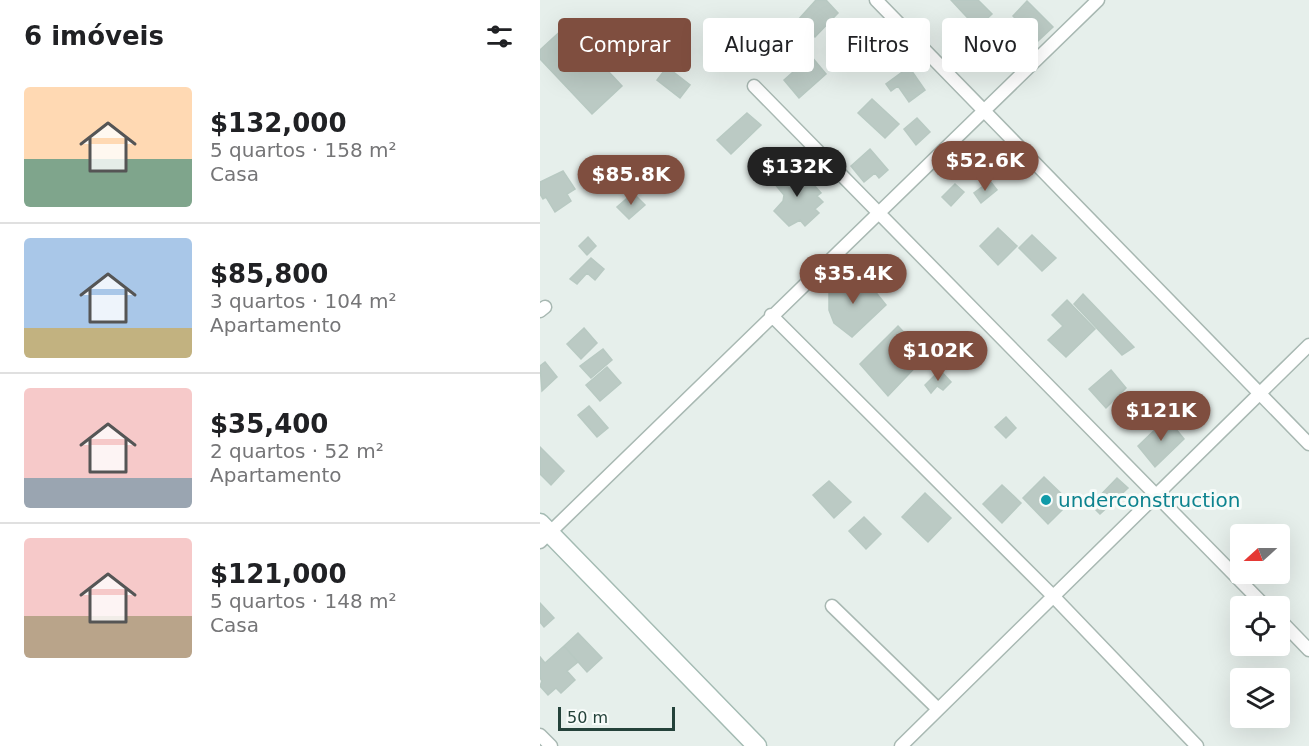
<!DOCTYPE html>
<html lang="pt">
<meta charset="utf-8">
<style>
:root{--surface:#fff;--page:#f6f6f6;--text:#202124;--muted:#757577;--line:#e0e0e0;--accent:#7f4e3f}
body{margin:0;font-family:"DejaVu Sans",sans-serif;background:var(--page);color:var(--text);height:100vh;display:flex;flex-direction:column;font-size:22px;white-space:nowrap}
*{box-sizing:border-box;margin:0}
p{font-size:20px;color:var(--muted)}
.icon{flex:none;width:33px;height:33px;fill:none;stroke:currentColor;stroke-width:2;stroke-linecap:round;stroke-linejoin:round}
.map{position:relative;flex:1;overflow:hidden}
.sheet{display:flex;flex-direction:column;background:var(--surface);width:540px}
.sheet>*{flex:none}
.guide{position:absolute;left:18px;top:18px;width:570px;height:54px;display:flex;gap:12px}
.needle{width:39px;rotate:249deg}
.controls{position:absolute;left:690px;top:524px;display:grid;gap:12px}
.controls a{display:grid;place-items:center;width:60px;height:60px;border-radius:6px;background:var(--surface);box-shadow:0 6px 24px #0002;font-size:30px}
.scale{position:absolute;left:18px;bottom:15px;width:117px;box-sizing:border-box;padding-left:6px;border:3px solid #24423a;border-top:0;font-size:16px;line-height:21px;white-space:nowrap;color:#24423a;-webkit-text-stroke:4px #f7fbf9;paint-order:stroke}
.price{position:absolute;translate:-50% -51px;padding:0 14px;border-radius:21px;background:var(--accent);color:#fff;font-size:20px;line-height:39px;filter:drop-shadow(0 2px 3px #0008)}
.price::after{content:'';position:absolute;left:50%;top:36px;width:18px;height:14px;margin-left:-9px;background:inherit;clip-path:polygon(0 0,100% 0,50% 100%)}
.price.on{background:#222;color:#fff}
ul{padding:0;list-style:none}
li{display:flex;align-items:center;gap:18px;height:150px;padding:0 24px}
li+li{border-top:2px solid var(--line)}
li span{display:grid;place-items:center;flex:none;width:168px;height:120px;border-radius:6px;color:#555}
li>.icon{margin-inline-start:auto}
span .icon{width:72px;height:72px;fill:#fffc;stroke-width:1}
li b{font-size:26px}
h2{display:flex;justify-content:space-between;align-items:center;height:72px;padding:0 24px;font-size:26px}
.pill{padding:0 21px;border-radius:6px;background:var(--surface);box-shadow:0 6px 24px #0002;font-size:21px;line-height:54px}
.pill.on{background:var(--accent);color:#fff}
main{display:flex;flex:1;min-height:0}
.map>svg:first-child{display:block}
</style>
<main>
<section class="sheet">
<h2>6 imóveis<svg class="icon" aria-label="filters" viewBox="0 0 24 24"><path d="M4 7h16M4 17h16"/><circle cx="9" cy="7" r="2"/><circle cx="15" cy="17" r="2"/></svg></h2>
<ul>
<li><span style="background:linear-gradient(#ffd9b3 60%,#7fa58c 0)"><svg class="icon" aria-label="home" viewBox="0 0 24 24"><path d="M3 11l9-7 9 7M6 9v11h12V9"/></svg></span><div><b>$132,000</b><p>5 quartos · 158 m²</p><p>Casa</p></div></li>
<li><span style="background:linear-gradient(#a9c7e8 75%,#c2b280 0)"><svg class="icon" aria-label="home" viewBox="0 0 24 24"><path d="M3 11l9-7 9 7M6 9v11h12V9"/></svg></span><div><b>$85,800</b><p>3 quartos · 104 m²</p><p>Apartamento</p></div></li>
<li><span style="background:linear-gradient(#f6c9c9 75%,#9aa5b1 0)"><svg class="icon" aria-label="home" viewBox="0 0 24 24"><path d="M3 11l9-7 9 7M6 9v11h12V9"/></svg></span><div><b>$35,400</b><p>2 quartos · 52 m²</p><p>Apartamento</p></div></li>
<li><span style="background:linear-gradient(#f6c9c9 65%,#b9a48a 0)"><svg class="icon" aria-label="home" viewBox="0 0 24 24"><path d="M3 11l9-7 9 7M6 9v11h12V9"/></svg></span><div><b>$121,000</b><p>5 quartos · 148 m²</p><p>Casa</p></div></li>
</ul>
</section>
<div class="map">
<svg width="769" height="746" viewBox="0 0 769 746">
<rect width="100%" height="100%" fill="#e6efeb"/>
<path fill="#bbcac4" stroke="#b8c9c2" stroke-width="1.5" d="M 276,0 L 286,0 L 298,13 L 275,37 L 258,20 Z
M 411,0 L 438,0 L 452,14 L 437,28 Z
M 487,1 L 513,27 L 498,41 L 473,16 Z
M 306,20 L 312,27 L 300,39 L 294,32 Z
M 26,26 L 82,86 L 52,114 L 0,59 L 0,50 Z
M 271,56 L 286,74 L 259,98 L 244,80 Z
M 127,67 L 150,85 L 140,98 L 117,80 Z
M 369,67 L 385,90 L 369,102 L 358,86 L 351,91 L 346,84 Z
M 332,99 L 359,124 L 345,138 L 318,113 Z
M 207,113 L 221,125 L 191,154 L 177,140 Z
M 377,118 L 390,132 L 376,145 L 364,129 Z
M 330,149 L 348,170 L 339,178 L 335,173 L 324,182 L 311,166 Z
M 255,164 L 281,193 L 277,196 L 283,202 L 275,209 L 279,213 L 265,226 L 260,220 L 249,226 L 234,211 L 243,201 L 244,195 L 234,183 Z
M 23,171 L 35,189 L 27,194 L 31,201 L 15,212 L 6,197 L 3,199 L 0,194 L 0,182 Z
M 450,181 L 457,190 L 441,203 L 434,193 Z
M 415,184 L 424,192 L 411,206 L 402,197 Z
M 93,193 L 105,205 L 89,219 L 77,207 Z
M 458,228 L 477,246 L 458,265 L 440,246 Z
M 492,235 L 516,258 L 502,271 L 479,248 Z
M 48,237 L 56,246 L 47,255 L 39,246 Z
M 51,258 L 64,269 L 55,280 L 47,273 L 37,284 L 30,279 Z
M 301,280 L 317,280 L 334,290 L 346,305 L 312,337 L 294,323 L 289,310 L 289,292 Z
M 543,294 L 594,347 L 582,355 L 534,304 Z
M 527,300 L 555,329 L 526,357 L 508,340 L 523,326 L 512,315 Z
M 358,326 L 386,356 L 348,396 L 320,364 Z
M 44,328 L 57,343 L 41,359 L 27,344 Z
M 63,349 L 72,360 L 51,378 L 40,366 Z
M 5,362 L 17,377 L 2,391 L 0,366 Z
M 67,367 L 81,383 L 60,401 L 46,385 Z
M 400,370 L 411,382 L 403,390 L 397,386 L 391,393 L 385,385 Z
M 571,370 L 586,388 L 566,408 L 549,389 Z
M 49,406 L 68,428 L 57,437 L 38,415 Z
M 466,417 L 476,428 L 466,438 L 455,427 Z
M 627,418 L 644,439 L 615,467 L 598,446 Z
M 0,447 L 24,471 L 11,485 L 0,474 Z
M 504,477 L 530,502 L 508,524 L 483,498 Z
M 577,478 L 588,488 L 560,514 L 551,505 Z
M 289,481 L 311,502 L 294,518 L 273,495 Z
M 462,485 L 481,503 L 462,523 L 443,504 Z
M 385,493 L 411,518 L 388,542 L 362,517 Z
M 324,517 L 341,534 L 326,549 L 309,531 Z
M 0,603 L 14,618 L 4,627 L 0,622 Z
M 38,633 L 62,658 L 47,672 L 24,646 Z
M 24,646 L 38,662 L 27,671 L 35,680 L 21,693 L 16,688 L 8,695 L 0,686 L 2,681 L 0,678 L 0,657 L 5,663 Z"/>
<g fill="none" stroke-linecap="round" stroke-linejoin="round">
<defs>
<path id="street" d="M 336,0 L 769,444
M 214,86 L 725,606
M 0,311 L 5,307
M 231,315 L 513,596 L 657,746
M 0,542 L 558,0
M 292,606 L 398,709
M 740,620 L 769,650
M 0,735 L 11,746
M 361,746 L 769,345"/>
<path id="secondary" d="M 0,523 L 217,746"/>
</defs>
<use href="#street" stroke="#a8b8b2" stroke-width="15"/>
<use href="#secondary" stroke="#a4bbb3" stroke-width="21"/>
<use href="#street" stroke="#fff" stroke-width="12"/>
<use href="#secondary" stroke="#fff" stroke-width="18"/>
</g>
<circle fill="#0f9aa8" stroke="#f7fbf9" stroke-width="2" cx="506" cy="500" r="6"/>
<g text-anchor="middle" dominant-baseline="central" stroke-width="6" stroke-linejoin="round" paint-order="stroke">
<g font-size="20" fill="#0d838f" stroke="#f7fbf9" text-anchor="start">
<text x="518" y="500">underconstruction</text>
</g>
</g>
</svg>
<div class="controls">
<a><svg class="needle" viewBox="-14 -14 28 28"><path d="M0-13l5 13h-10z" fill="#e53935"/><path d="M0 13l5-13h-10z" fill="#757577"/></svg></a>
<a><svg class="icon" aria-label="locate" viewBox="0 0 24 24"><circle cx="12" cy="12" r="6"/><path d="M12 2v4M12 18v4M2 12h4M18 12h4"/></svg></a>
<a><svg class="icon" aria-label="layers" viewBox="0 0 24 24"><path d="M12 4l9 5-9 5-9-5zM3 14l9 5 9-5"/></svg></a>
</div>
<div class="scale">50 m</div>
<b class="price" style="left:445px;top:192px">$52.6K</b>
<b class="price on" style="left:257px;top:198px">$132K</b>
<b class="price" style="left:91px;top:206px">$85.8K</b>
<b class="price" style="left:313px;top:305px">$35.4K</b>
<b class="price" style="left:398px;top:382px">$102K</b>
<b class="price" style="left:621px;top:442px">$121K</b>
<div class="guide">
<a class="pill on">Comprar</a>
<a class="pill">Alugar</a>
<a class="pill">Filtros</a>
<a class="pill">Novo</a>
</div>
</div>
</main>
